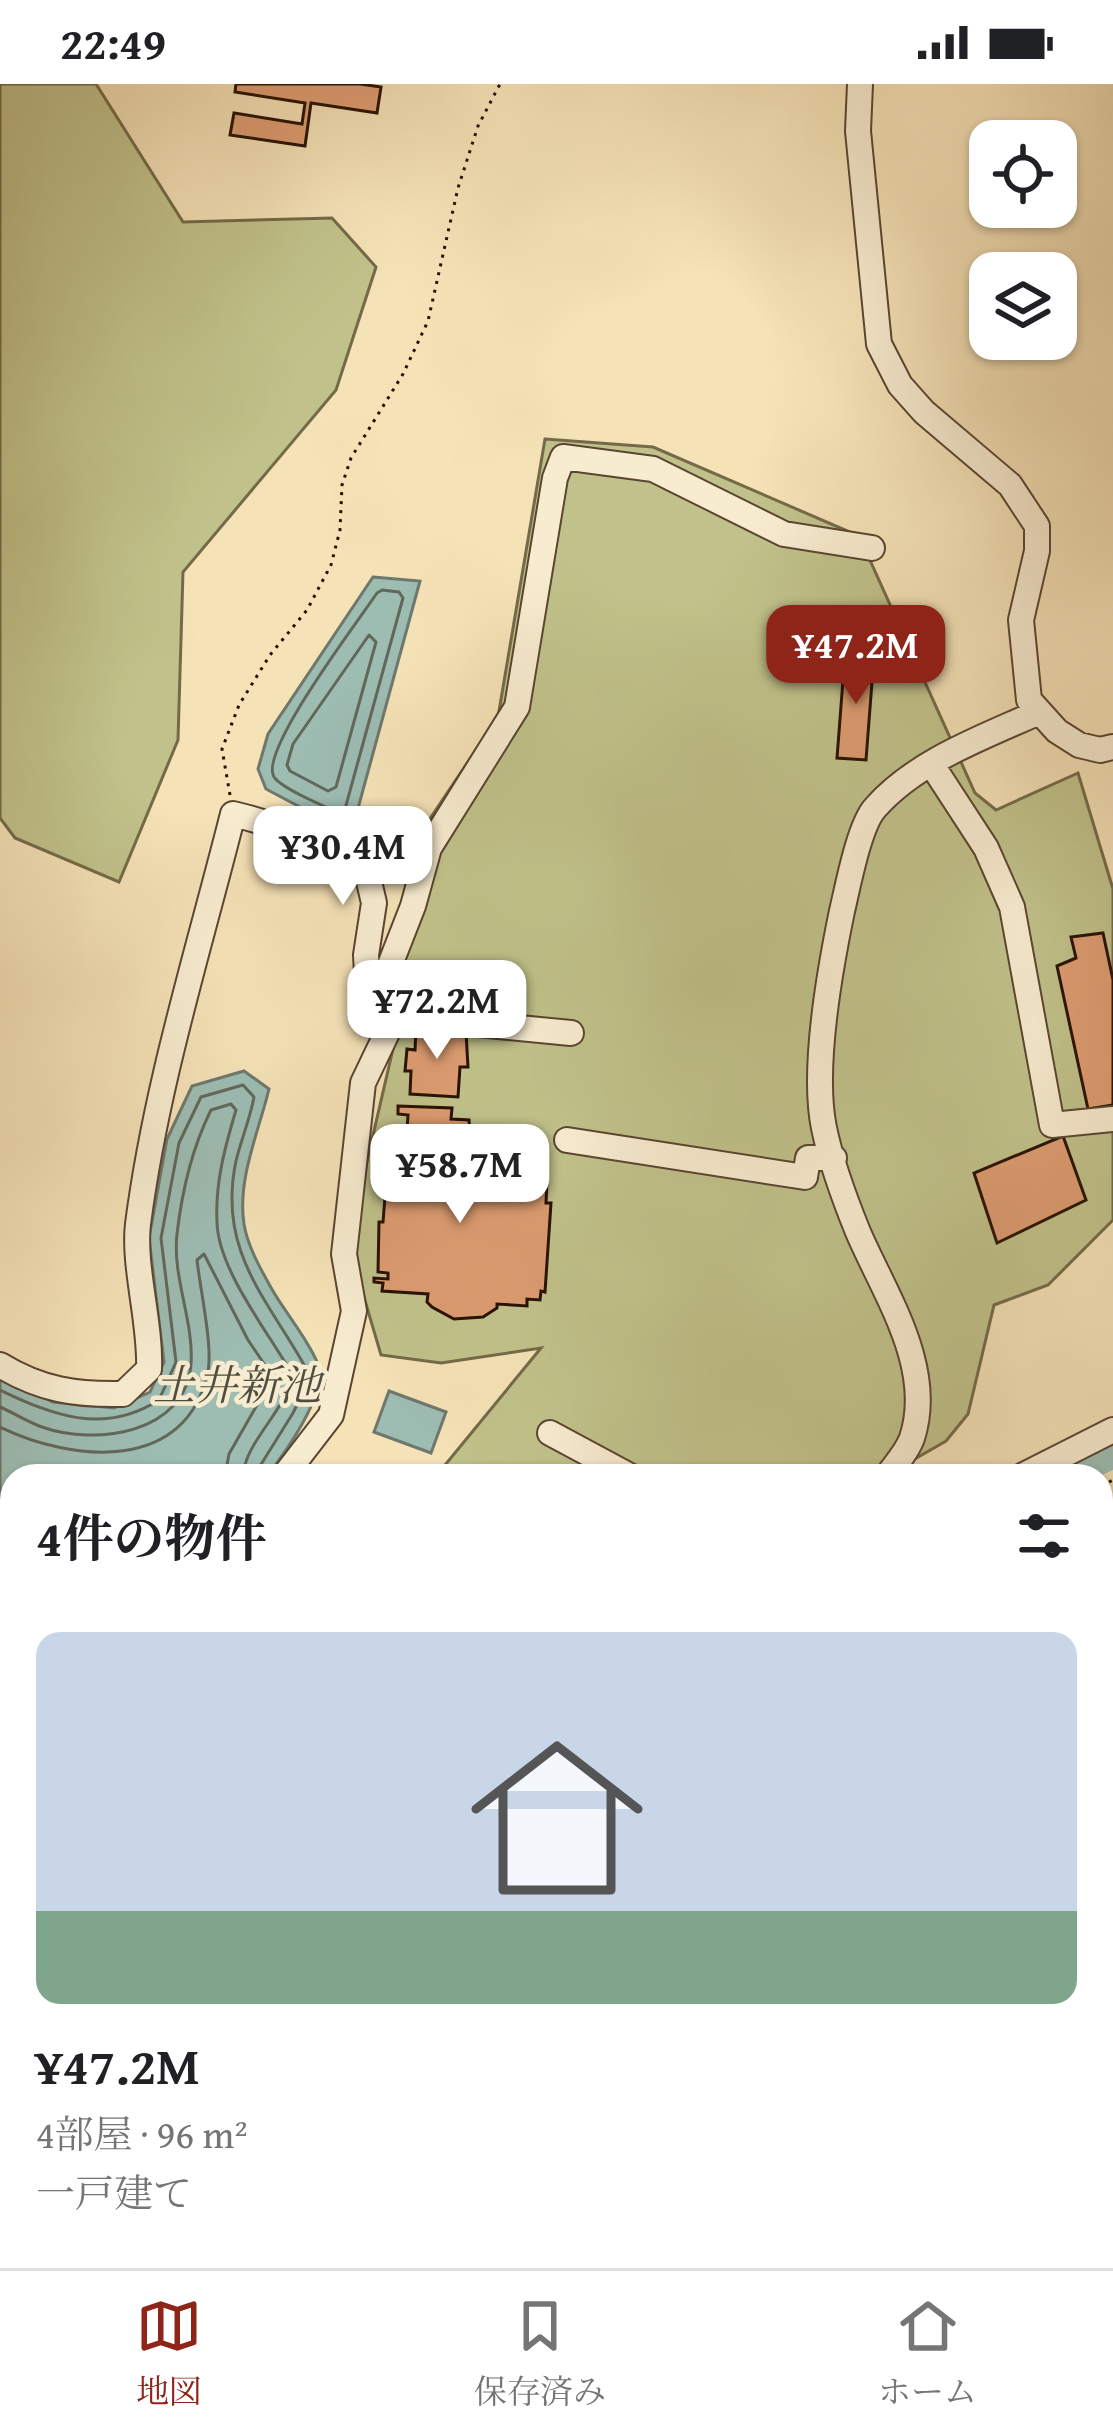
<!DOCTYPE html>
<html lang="ja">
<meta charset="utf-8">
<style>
:root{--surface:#fff;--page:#f2f2f2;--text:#202124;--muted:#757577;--line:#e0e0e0;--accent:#8f2418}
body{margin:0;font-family:"Gentium Book Plus","Noto Serif JP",serif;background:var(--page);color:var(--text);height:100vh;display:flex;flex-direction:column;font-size:45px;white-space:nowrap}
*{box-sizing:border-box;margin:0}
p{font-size:39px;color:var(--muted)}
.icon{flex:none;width:66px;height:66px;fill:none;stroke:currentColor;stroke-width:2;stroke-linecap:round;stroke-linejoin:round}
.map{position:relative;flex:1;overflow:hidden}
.sheet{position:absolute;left:0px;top:1380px;width:1113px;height:804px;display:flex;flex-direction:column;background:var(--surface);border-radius:36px 36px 0 0;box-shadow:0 3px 9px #0004}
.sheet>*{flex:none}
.tools{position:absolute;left:969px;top:36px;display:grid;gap:24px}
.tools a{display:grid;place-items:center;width:108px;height:108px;border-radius:24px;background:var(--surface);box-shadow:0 3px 9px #0004;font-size:60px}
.price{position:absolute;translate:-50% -102px;padding:0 27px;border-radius:24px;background:#fff;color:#222;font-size:39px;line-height:78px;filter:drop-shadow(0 3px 6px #0008)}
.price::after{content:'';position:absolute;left:50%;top:72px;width:36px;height:27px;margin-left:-18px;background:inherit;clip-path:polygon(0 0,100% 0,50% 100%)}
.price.active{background:var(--accent);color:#fff}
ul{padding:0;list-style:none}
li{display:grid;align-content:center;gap:24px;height:636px;padding:0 36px}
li+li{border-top:3px solid var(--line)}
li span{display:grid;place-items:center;height:372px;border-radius:24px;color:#555}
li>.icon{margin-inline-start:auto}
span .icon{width:216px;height:216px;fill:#fffc;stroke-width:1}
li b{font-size:51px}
h2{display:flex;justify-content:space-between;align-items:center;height:144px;padding:0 36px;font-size:51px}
.status{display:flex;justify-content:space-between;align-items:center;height:84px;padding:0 60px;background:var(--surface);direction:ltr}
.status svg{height:33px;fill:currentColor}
.tab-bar{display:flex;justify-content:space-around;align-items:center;height:168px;border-top:3px solid var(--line);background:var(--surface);font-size:33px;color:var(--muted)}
.tab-bar a{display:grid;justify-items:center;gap:6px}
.tab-bar .active{color:var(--accent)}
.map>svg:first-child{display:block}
</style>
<div class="status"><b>22:49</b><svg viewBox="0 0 49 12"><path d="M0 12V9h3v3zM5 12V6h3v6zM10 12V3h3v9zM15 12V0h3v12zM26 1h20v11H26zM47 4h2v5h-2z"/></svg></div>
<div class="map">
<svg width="1113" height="2184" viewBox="0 0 1113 2184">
<rect width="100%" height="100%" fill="#f5e2b7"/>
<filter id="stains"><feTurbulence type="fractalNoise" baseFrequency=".00167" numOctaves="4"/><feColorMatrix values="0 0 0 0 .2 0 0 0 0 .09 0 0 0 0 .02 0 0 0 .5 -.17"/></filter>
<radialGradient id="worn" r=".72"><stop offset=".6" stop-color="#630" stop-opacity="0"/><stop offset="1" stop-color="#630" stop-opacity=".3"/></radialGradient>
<path fill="#c1c28b" stroke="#746a48" stroke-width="3" d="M 0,0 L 96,0 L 183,138 L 332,134 L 376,183 L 336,306 L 183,488 L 178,656 L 119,798 L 15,754 L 0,734 Z
M 545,355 L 653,363 L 859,452 L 975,709 L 996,726 L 1078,689 L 1113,805 L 1113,1136 L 1048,1201 L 994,1221 L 968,1330 L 946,1357 L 885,1392 L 436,1392 L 541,1264 L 441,1279 L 381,1271 L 348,1159 L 399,939 L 402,865 L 413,760 L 498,633 Z"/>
<path fill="#9dbdb3" stroke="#6e786d" stroke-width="3" d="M 373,493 L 420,497 L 351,750 L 266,705 L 258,685 L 268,650 Z
M 244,987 L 269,1005 C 259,1047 237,1095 244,1140 C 247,1160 259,1182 269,1200 C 282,1225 307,1253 317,1278 C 330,1307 285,1369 267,1392 L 12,1392 L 12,1457 L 0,1458 L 0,1293 L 53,1318 L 114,1324 L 150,1308 L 164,1278 L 149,1154 L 167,1055 L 192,1002 Z
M 389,1307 L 446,1328 L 431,1369 L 374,1348 Z"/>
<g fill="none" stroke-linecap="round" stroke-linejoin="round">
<path stroke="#62675c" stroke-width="3" d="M 382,506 L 399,508 L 403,514 L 345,725 L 339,729 C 324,722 282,705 274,693 C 258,668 359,536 377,509 Z
M 369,551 L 376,558 L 336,703 L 328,707 L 290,687 L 287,681 L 293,660 Z
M 0,1306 C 54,1332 104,1351 159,1316 L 176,1278 L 161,1154 L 179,1059 L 201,1013 L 243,1001 L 254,1013 C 250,1035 241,1056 236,1077 C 217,1167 267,1214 307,1286 L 306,1302 L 293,1329 L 260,1382 L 258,1392
M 0,1323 C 14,1329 28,1338 42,1343 C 95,1362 186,1350 191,1280 C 194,1237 172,1193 177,1150 C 182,1107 192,1064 211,1026 L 231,1020 L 236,1026 C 225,1063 215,1099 217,1138 C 218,1186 269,1249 292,1290 C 286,1328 245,1357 243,1392
M 0,1343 C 72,1378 187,1390 208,1287 C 213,1263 200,1204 197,1176 L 204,1170 L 248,1256 L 273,1293 L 229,1370 L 225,1392"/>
<path stroke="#9dbdb3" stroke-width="30" d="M 1067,1392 L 1113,1369"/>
</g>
<path fill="#dd9c71" stroke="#271104" stroke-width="3" d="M 236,0 L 360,0 L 381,3 L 377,29 L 311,19 L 305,62 L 230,51 L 234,29 L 302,40 L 305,19 L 235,8 Z
M 845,570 L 874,572 L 866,676 L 837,674 Z
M 1103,849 L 1113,896 L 1113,1021 L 1088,1025 L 1057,882 L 1076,874 L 1071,853 Z
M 416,945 L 466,948 L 468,983 L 460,983 L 458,1013 L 410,1010 L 411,987 L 405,987 L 407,965 L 415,966 Z
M 398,1022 L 452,1024 L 451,1035 L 469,1036 L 471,1066 L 466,1072 L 446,1070 L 444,1091 L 547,1096 L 546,1119 L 551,1119 L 545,1208 L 541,1207 L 540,1216 L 527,1215 L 527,1222 L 497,1220 L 497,1224 L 483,1233 L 454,1235 L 432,1223 L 427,1218 L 428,1210 L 382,1207 L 383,1199 L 374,1198 L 374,1194 L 388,1195 L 388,1189 L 378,1188 L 379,1138 L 383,1138 L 388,1076 L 405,1078 L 408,1031 L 398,1030 Z
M 1063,1052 L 1086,1116 L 997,1159 L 974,1089 Z
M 939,2172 L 1013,2172 L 1023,2184 L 1001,2184 L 994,2175 L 982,2184 L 975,2180 L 970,2184 L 955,2180 L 935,2184 L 931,2179 Z"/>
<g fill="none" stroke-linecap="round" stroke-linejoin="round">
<defs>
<path id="minor" d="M 860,0 L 858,47 L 879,260 L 900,301 L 924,328 L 1010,401 L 1037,442 L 1037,467 L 1021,536 L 1029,616 L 1057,647 L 1079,661 L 1100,666 L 1113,663
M 932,681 L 986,764 L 1012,823 L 1052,1041 L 1113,1035
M 379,909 L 413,822 L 429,764 L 517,623 L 555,394 L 563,373 L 653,385 L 784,450 L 872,464
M 395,932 L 571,949
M 567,1056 L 805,1093 L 808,1074 L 834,1074
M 0,1281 C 41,1306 76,1311 123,1310 L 149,1285 C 151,1239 133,1182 138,1140 C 156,1001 199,865 233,730 C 278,741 332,759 367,789 L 374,819 L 366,871 L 368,909 L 379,909 L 393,920 L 395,932 L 363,999 L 344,1170 L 354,1227 L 331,1331 L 284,1392
M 550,1349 L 630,1392
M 887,1392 C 895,1381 907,1368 912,1354 C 935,1283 885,1211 858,1148 C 845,1116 831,1078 824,1044 C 812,986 830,885 842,827 C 848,802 859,742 875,724 C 916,677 984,653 1039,628
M 1022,1392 L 1113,1346
M 0,1718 L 12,1725
M 6,1753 L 12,1741
M 1101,2039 L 1113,2045
M 0,2054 L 12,2017
M 0,2134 L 4,2151 L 12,2158
M 27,2172 L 38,2184
M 567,2172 L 584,2184
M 822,2172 L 843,2184
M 1020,2172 L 1027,2184
M 293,2184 L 301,2172
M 913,2184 L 926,2172"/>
<path id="major" d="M 1101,1654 L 1113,1645
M 0,1984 L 12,1983"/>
</defs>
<use href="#minor" stroke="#5a4531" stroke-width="28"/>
<use href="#major" stroke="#271104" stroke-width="34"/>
<path stroke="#271104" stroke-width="3" stroke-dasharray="3 6" stroke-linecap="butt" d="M 230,711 L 222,665 L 239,621 L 270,571 L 307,526 L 331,481 L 340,446 L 342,401 L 351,374 L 403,290 L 428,237 L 458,104 L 478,42 L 500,0
M 1101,1402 L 1113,1396
M 0,1466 L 12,1465
M 1107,1848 L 1108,1900 L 1113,1911
M 1101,1967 L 1105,1965 C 1106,1914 1098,1864 1113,1814
M 0,2112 L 12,2109"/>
<use href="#minor" stroke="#f8ecd0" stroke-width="24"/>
<use href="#major" stroke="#f5e2b7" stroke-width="30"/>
</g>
<g text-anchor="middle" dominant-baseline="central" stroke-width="9" stroke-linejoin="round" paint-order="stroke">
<g font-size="42" font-style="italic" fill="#504d41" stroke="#f8ecd0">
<text x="237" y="1300">土井新池</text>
</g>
</g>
<rect width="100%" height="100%" filter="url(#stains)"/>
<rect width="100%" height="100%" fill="url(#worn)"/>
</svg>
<div class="tools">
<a><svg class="icon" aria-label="locate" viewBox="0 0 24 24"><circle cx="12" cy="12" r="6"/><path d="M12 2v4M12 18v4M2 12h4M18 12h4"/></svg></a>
<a><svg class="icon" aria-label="layers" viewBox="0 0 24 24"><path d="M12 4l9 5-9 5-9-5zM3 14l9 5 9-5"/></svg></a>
</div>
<b class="price active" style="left:856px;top:623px">¥47.2M</b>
<b class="price" style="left:343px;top:824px">¥30.4M</b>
<b class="price" style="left:437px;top:978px">¥72.2M</b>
<b class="price" style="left:460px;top:1142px">¥58.7M</b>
<section class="sheet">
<h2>4件の物件<svg class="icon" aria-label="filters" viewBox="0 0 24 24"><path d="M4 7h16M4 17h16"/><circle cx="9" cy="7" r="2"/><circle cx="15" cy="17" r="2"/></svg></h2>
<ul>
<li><span style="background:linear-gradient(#c9d6e8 75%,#7fa58c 0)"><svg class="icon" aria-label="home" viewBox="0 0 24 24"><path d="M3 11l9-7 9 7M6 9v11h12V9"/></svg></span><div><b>¥47.2M</b><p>4部屋 · 96 m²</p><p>一戸建て</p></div></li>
</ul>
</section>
</div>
<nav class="tab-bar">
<a class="active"><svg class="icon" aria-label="map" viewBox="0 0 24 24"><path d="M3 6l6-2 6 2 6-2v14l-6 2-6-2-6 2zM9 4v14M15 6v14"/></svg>地図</a>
<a><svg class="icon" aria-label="saved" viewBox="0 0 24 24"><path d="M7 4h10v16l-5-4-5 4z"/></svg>保存済み</a>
<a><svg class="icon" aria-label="home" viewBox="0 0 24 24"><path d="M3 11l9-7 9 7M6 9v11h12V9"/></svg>ホーム</a>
</nav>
